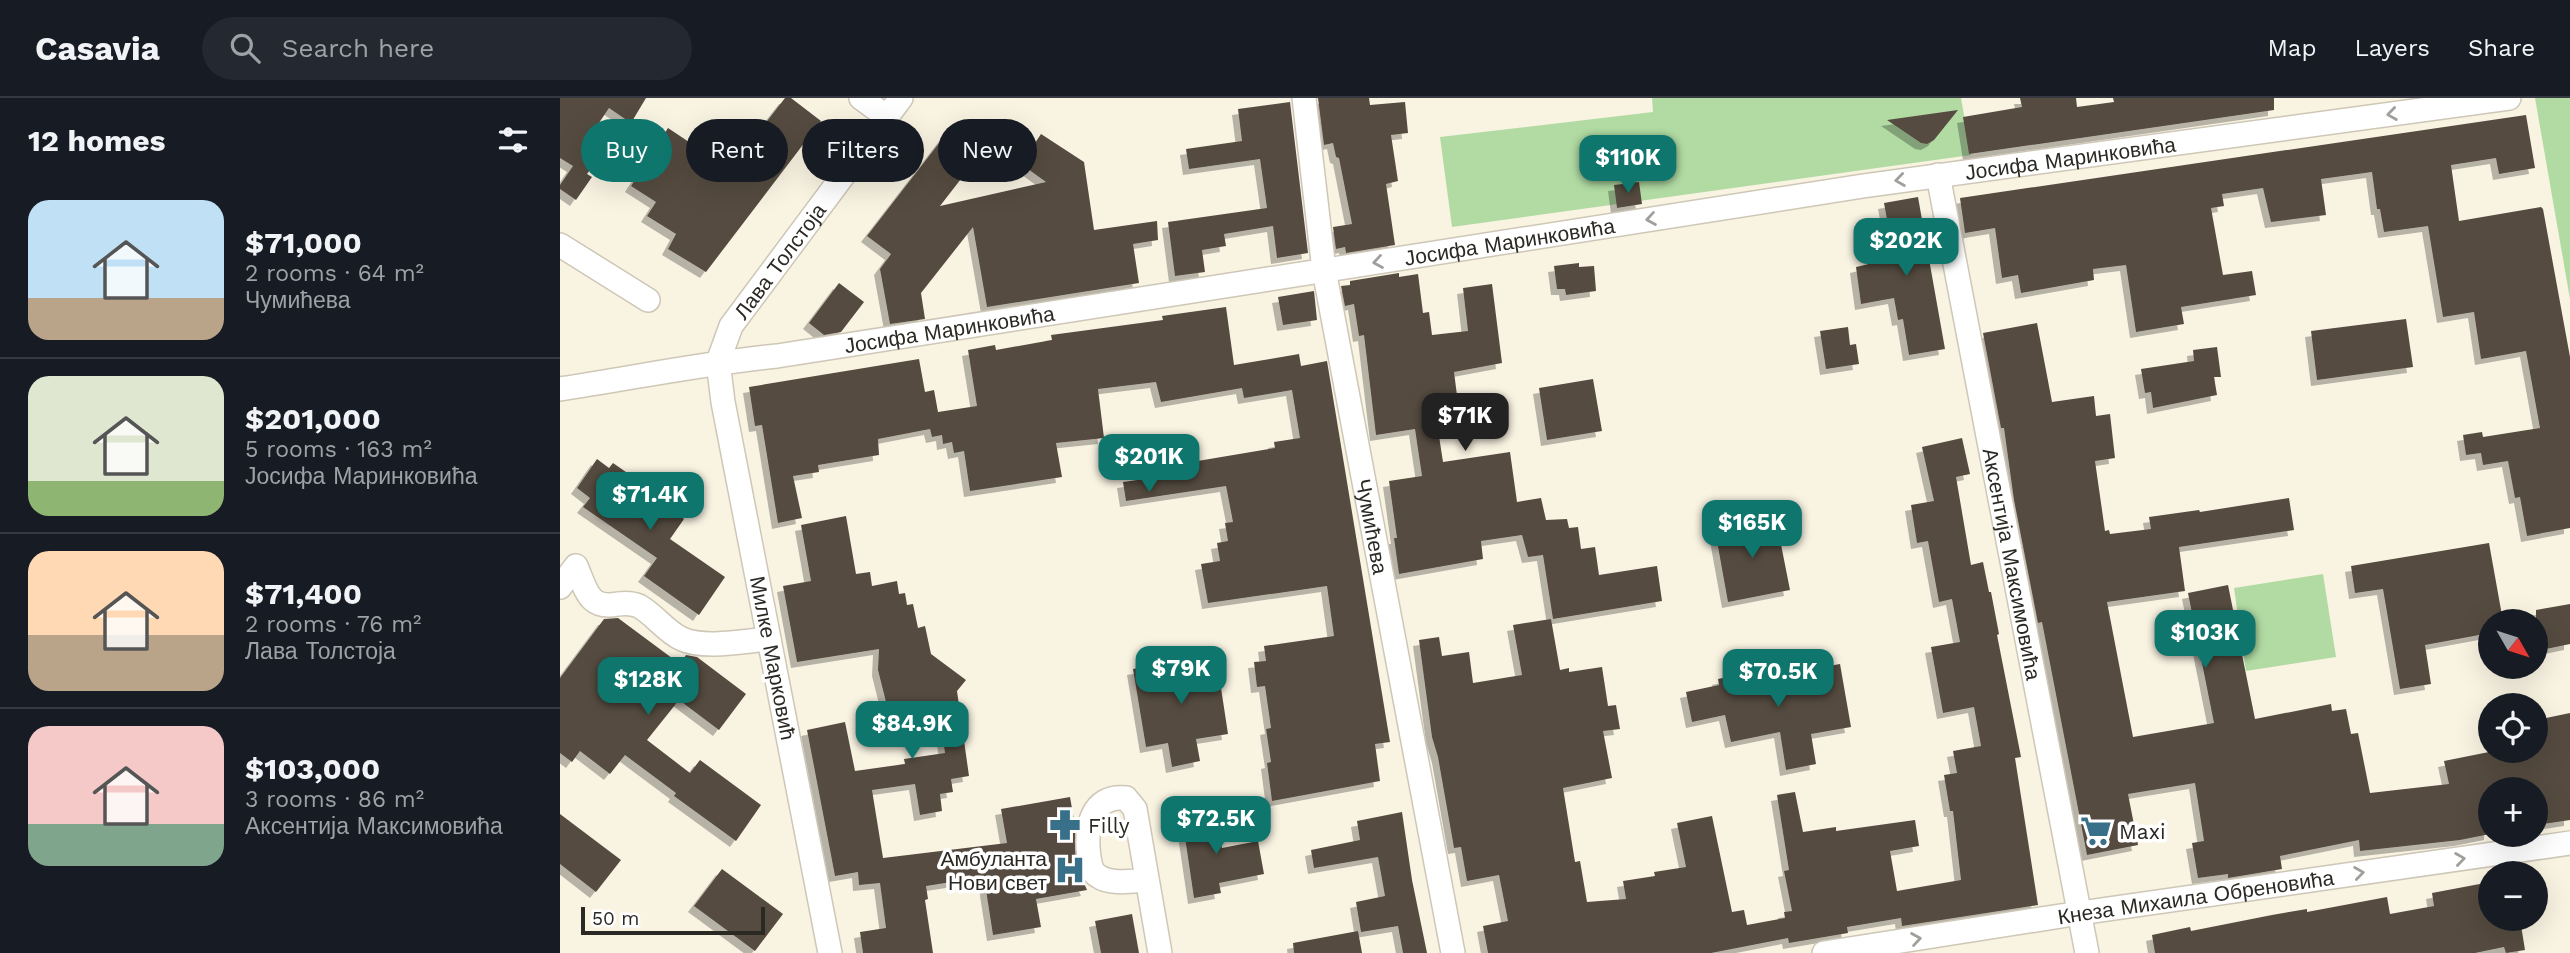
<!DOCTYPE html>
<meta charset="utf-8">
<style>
:root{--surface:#171b24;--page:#242831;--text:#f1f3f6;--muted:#9ea1a6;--line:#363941;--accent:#0f766e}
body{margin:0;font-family:"Work Sans",sans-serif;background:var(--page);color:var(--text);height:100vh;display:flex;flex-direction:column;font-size:26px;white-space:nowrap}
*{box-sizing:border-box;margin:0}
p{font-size:23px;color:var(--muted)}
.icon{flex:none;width:38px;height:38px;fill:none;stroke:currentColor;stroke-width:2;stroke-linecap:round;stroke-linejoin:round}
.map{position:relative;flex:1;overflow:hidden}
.drawer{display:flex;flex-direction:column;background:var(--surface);width:560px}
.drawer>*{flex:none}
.guide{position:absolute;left:21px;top:21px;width:665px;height:63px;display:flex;gap:14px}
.needle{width:46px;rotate:129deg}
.fabs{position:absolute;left:1918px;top:511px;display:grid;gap:14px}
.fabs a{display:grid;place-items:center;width:70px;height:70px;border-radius:50%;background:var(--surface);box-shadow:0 7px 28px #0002;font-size:35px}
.scale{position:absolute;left:21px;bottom:18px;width:184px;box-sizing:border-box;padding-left:7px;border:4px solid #2b2923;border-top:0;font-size:19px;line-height:24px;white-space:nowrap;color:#2b2923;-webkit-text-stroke:5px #fff;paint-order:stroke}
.price{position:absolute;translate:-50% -60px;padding:0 16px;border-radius:14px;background:var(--accent);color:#fff;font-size:23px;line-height:46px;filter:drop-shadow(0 2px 4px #0008)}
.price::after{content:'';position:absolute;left:50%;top:42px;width:21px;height:16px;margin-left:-10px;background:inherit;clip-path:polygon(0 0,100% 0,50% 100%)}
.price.current{background:#222;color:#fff}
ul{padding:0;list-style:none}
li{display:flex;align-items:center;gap:21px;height:175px;padding:0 28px}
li+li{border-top:2px solid var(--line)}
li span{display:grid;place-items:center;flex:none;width:196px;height:140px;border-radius:21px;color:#555}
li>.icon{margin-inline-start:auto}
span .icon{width:84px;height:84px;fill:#fffc;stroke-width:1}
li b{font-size:30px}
h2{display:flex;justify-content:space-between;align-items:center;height:84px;padding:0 28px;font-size:30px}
.chip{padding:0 24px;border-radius:32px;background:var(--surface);box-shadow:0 7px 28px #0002;font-size:24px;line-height:63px}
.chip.current{background:var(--accent);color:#fff}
header{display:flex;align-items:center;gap:42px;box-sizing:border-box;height:98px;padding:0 35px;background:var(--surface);border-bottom:2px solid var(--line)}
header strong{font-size:33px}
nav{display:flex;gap:38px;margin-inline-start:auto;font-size:24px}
.search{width:490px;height:63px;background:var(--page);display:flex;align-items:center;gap:18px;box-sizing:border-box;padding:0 24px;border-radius:38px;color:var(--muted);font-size:26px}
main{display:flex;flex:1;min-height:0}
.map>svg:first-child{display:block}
</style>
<header>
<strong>Casavia</strong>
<div class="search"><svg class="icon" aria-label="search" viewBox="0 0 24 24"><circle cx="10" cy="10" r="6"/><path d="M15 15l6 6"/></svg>Search here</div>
<nav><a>Map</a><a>Layers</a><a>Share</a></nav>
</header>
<main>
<section class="drawer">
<h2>12 homes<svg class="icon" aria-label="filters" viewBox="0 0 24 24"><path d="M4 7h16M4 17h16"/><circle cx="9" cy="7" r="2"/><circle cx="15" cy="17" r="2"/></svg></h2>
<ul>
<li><span style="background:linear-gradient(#bfe0f5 70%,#b9a48a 0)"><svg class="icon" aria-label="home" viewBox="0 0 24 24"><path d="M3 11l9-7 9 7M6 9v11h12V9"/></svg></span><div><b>$71,000</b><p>2 rooms · 64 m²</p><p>Чумићева</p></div></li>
<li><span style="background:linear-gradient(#dfe7d0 75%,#8fb573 0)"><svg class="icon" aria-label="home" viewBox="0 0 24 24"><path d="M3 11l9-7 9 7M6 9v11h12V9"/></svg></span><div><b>$201,000</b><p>5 rooms · 163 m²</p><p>Јосифа Маринковића</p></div></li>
<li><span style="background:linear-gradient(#ffd9b3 60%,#b9a48a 0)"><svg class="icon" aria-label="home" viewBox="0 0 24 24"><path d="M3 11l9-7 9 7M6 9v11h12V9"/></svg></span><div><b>$71,400</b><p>2 rooms · 76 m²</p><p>Лава Толстоја</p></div></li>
<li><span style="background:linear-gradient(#f6c9c9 70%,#7fa58c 0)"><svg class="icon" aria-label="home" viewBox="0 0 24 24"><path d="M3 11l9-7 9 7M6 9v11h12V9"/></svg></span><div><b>$103,000</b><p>3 rooms · 86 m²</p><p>Аксентија Максимовића</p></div></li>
</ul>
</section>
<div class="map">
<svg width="2010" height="855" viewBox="0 0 2010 855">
<defs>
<filter id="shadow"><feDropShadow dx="-6" dy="6" stdDeviation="0" flood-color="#0004"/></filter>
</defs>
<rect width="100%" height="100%" fill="#f9f3e2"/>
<path fill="#b1dba3" d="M 1092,0 L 1401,0 L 1411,57 L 892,129 L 880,39 L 1093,14 Z
M 1975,0 L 2010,0 L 2010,201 Z
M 1763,476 L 1776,559 L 1686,573 L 1674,490 Z"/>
<path fill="#554b40" filter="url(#shadow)" d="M 0,0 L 86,0 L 71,25 L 49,10 L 22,50 L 38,61 L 27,76 L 32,79 L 16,102 L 0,91 L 0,87 L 13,68 L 0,60 Z
M 225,0 L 231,0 L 261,23 L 146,174 L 108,151 L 116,136 L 87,118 L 96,104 L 71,88 L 108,30 L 138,50 L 143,41 L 176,63 Z
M 758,0 L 809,0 L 810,7 L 845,4 L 848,35 L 831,37 L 838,83 L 826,86 L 835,147 L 786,155 L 785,149 L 776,151 L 773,129 L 792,126 L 779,60 L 776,59 L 773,45 L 764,47 Z
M 1460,0 L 1516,0 L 1517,9 L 1554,4 L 1553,0 L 1714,0 L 1714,12 L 1409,56 L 1403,19 L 1462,9 Z
M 730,4 L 748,155 L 717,160 L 713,128 L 664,136 L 666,148 L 642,152 L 645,174 L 615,178 L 608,124 L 707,110 L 700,61 L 629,71 L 626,51 L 682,43 L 678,11 Z
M 1398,12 L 1374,42 L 1367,46 L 1361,45 L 1327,22 Z
M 1966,17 L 1975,70 L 1939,76 L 1936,60 L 1891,67 L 1899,123 L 1981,109 L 1983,111 L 2010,259 L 2010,430 L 1967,438 L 1960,399 L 1955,400 L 1948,363 L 1923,367 L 1921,355 L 1906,357 L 1903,337 L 1922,334 L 1923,339 L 1980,330 L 1966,253 L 1921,261 L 1914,214 L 1883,219 L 1868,128 L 1824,134 L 1820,111 L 1817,111 L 1812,74 L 1761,81 L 1766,117 L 1711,124 L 1703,90 L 1662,96 L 1664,108 L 1651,110 L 1663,177 L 1692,173 L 1696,197 L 1621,209 L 1624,226 L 1576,234 L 1566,167 L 1533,171 L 1534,182 L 1461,195 L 1458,177 L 1442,180 L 1435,130 L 1405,135 L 1400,100 Z
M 390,31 L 421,55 L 380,108 L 486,84 L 461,66 L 481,36 L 524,64 L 534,132 L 597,123 L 598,142 L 573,146 L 579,185 L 427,209 L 413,129 L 361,195 L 365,221 L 330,226 L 320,171 L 331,156 L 307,138 Z
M 1079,84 L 1082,106 L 1057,110 L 1054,87 Z
M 1358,99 L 1385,251 L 1349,257 L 1343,221 L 1338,222 L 1334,200 L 1301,206 L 1296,169 L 1334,160 L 1324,105 Z
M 1019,165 L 1019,169 L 1034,168 L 1036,193 L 1006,197 L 1005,191 L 997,191 L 994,168 Z
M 839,175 L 839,179 L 858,176 L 863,215 L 869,214 L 872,237 L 908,233 L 903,190 L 932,186 L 942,265 L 894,274 L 900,321 L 877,325 L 883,364 L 950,354 L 957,404 L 981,400 L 986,422 L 1007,421 L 1009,430 L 1018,429 L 1021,451 L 1035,449 L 1039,477 L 1097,468 L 1102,503 L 993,521 L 983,457 L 968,459 L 962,437 L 921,443 L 923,461 L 839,476 L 834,440 L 837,440 L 829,383 L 862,378 L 855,331 L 816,337 L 804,237 L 799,238 L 794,206 L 785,208 L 781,188 L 790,187 L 790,183 Z
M 279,185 L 304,204 L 281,234 L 264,237 L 249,225 Z
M 754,193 L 757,222 L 723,227 L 718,199 Z
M 666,209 L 674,267 L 739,256 L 741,268 L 767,263 L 830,644 L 815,646 L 820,683 L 712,703 L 707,665 L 711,664 L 706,631 L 711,630 L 705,588 L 697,589 L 694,564 L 706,563 L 704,548 L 774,538 L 767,488 L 648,505 L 641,466 L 660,463 L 657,445 L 668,443 L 665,425 L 673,424 L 666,388 L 566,403 L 563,384 L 598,379 L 596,370 L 715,350 L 714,344 L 740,340 L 732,292 L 684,300 L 682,290 L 601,304 L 596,284 L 538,291 L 544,340 L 496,345 L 502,379 L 410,393 L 404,353 L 394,355 L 392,344 L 383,346 L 382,337 L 372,339 L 370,331 L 318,341 L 319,357 L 258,367 L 259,374 L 233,378 L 242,420 L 218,425 L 202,327 L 195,328 L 189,289 L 359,261 L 365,294 L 374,292 L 378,314 L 417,308 L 408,252 L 435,247 L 436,252 L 492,242 L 491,237 L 603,222 L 602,218 Z
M 1846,221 L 1853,269 L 1757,282 L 1751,233 Z
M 1477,225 L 1492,304 L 1534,298 L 1536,318 L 1550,316 L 1555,360 L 1535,363 L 1545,433 L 1549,432 L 1550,436 L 1591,431 L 1589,419 L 1639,412 L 1640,414 L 1729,400 L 1734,432 L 1619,449 L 1625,493 L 1547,504 L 1573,639 L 1654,625 L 1628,495 L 1668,487 L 1695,621 L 1771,606 L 1772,613 L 1786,611 L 1791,636 L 1798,635 L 1810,695 L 1889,686 L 1884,663 L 1934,653 L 1976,653 L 1976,622 L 2010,615 L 2010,722 L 1976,727 L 1976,691 L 1930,691 L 1930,736 L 1900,742 L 1800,753 L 1799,742 L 1720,758 L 1722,771 L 1668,780 L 1668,776 L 1638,780 L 1632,745 L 1644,743 L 1635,685 L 1568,696 L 1578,747 L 1527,757 L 1482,524 L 1478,525 L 1454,402 L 1444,330 L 1441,330 L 1423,235 Z
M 1288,229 L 1290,247 L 1296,246 L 1299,266 L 1266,271 L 1260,233 Z
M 1657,249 L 1661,279 L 1654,279 L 1657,297 L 1593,310 L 1591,294 L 1585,295 L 1581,271 L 1634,263 L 1633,252 Z
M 1033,281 L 1042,333 L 987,342 L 979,290 Z
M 1402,340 L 1410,376 L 1396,379 L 1411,467 L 1423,464 L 1429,494 L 1431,494 L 1439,536 L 1437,537 L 1461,659 L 1455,660 L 1478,807 L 1342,828 L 1341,820 L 1287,829 L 1288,835 L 1229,845 L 1228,840 L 1151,855 L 928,855 L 923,828 L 948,823 L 939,777 L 907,783 L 901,749 L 894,750 L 878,659 L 872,639 L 859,542 L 879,539 L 882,558 L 909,554 L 913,585 L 962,577 L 953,527 L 991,521 L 1000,572 L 1009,570 L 1009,574 L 1042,569 L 1048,608 L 1056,607 L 1060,631 L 1043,633 L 1052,680 L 1003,690 L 1015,764 L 1020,763 L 1027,804 L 1066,801 L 1063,783 L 1095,778 L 1094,774 L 1126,769 L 1117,725 L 1152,718 L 1172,814 L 1184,812 L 1187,827 L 1225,820 L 1224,814 L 1232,813 L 1224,773 L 1229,772 L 1217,697 L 1235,694 L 1243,734 L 1276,729 L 1276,733 L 1355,722 L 1359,748 L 1330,753 L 1337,793 L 1401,782 L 1393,713 L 1390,713 L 1384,677 L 1397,675 L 1393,653 L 1421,648 L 1414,609 L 1383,615 L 1371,549 L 1400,544 L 1392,501 L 1379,504 L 1368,443 L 1357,445 L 1351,407 L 1374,403 L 1362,349 Z
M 37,361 L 49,370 L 53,365 L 76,381 L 79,376 L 95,387 L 93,391 L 115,407 L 112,412 L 124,421 L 110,441 L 165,479 L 139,517 L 84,478 L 97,460 L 23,409 L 30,400 L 17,390 Z
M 286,418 L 296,476 L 310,474 L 312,488 L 337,483 L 339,496 L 345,495 L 347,507 L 353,506 L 358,530 L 365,528 L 371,556 L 406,582 L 397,593 L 409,678 L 391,681 L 393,694 L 380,696 L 382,713 L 360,717 L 355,686 L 312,692 L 323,760 L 447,745 L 441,711 L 510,699 L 515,728 L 516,767 L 527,792 L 476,801 L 481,829 L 433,837 L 424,779 L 366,788 L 368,801 L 365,802 L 373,855 L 303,855 L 300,834 L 326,830 L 320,785 L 299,787 L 298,774 L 275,778 L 247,632 L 285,624 L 295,673 L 345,666 L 344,661 L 385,655 L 379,613 L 365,616 L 364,610 L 355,612 L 354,606 L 328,612 L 318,572 L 319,551 L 237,564 L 223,488 L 251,483 L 241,427 Z
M 1216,421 L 1230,492 L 1168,504 L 1155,432 Z
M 1929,445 L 1943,523 L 1930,523 L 1930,535 L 1865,547 L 1871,586 L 1840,591 L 1823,491 L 1795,495 L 1791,468 Z
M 2010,506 L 2010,546 L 1976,553 L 1976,512 Z
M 58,520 L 120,566 L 126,557 L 137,559 L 186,596 L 159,632 L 119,602 L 87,642 L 130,675 L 140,662 L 201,707 L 176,743 L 114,698 L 116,695 L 65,657 L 50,676 L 20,653 L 12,664 L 0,655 L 0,580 L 44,521 Z
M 656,557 L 668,636 L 636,641 L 640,663 L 612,669 L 608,645 L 586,649 L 573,571 Z
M 1280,566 L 1291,629 L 1251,636 L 1256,666 L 1226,672 L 1220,634 L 1171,644 L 1165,617 L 1132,624 L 1126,594 L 1159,587 L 1158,581 L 1186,575 L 1187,583 Z
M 655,713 L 662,750 L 698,743 L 704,776 L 659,785 L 661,795 L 634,800 L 622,719 Z
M 842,714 L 852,782 L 867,855 L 843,855 L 838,828 L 801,834 L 796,804 L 825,798 L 818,759 L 754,770 L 751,752 L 800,742 L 797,723 Z
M 0,716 L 61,762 L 36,794 L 0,766 Z
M 162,771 L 223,816 L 195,853 L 134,808 Z
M 1925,785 L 1930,821 L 1960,821 L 1965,852 L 1946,855 L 1944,849 L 1915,855 L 1595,855 L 1592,837 L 1630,829 L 1631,833 L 1712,817 L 1747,811 L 1747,814 L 1827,799 L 1830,816 L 1874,808 L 1872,795 Z
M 572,816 L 579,855 L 541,855 L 535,823 Z
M 798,833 L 802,855 L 734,855 L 733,845 Z"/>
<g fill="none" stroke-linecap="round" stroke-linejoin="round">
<defs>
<g id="street">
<path d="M 301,0 L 327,19"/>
<path id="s1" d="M 744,0 L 764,172 L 893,855"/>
<path id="s2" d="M 1378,77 L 1527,855"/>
<path d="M 0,147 L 88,202"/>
<path id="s3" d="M 0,291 C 73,280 144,265 217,258 L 1303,88 L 1949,0"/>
<path d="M 0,489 L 16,468 C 26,491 28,512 58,506 C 65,505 72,505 79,508 C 95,517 106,534 122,541 C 144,551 185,543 209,541"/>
<path d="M 587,782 C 572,783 551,787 538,778 C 531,774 530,766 529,759 C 525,731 531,696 566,700 L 575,711 L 600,855"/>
<path id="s4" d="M 270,855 L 163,304 L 158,264 L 171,228 L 341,0"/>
<path id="s5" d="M 1264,855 L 1520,815 L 2010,745"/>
</g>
</defs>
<use href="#street" stroke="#cec7b7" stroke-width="26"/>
<use href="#street" stroke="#fff" stroke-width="23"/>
</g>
<defs><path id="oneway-chevron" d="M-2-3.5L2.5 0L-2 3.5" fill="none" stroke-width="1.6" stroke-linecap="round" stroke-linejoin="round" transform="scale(1.75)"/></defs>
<g stroke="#a09f9c">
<use href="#oneway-chevron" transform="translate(1832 16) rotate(172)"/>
<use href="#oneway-chevron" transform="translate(1340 82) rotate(172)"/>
<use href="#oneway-chevron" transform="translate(1091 121) rotate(171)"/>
<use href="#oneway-chevron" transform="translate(818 164) rotate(171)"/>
<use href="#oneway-chevron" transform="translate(1900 761) rotate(-8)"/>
<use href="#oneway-chevron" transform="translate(1799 775) rotate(-8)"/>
<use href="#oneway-chevron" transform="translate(1356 841) rotate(-9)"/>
</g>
<defs>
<symbol id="pharmacy-bare" viewBox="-9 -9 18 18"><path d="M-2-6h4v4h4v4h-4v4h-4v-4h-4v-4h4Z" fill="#38708a" stroke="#fff" stroke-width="2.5" paint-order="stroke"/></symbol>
<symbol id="supermarket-bare" viewBox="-9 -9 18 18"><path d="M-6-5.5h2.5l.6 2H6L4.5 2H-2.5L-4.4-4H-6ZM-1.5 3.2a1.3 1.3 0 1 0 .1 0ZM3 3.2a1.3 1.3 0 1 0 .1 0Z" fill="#38708a" stroke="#fff" stroke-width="2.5" paint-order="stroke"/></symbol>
<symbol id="hospital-bare" viewBox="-9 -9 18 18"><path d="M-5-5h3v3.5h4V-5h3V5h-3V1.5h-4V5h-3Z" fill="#38708a" stroke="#fff" stroke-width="2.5" paint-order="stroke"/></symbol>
</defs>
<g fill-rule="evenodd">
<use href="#pharmacy-bare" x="483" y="705" width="44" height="44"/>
<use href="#supermarket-bare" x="1514" y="711" width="44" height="44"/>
<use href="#hospital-bare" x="488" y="750" width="44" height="44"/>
</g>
<g text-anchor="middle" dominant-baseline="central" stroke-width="7" stroke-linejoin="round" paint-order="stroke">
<g font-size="21" fill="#2b2923" stroke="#fff">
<text stroke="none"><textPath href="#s3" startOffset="1528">Јосифа Маринковића</textPath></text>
<text stroke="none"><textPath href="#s3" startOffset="961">Јосифа Маринковића</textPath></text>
<text stroke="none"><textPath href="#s4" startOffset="721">Лава Толстоја</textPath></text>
<text stroke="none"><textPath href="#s3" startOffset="394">Јосифа Маринковића</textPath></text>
<text stroke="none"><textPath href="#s1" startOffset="434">Чумићева</textPath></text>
<text stroke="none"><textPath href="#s2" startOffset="396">Аксентија Максимовића</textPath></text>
<text transform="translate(213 560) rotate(79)">Милке Марковић</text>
<text stroke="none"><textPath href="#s5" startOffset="376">Кнеза Михаила Обреновића</textPath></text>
</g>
<g font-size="21" fill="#2b2923" stroke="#fff" text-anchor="start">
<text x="528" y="727">Filly</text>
<text x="1559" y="733">Maxi</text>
<text x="487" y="760" text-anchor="end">Амбуланта<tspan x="487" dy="24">Нови свет</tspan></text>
</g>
</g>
</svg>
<div class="fabs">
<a><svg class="needle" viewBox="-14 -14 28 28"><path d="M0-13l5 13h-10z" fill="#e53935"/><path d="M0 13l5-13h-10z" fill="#9ea1a6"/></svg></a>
<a><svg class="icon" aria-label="locate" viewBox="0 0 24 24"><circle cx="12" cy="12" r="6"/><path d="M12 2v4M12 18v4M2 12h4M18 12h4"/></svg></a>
<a>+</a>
<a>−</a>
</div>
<div class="scale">50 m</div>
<b class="price" style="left:1068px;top:97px">$110K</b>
<b class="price" style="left:1346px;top:180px">$202K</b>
<b class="price current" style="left:905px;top:355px">$71K</b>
<b class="price" style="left:589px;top:396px">$201K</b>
<b class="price" style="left:90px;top:434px">$71.4K</b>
<b class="price" style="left:1192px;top:462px">$165K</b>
<b class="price" style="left:1645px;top:572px">$103K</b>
<b class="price" style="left:621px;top:608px">$79K</b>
<b class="price" style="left:1218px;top:611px">$70.5K</b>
<b class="price" style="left:88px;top:619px">$128K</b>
<b class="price" style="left:352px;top:663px">$84.9K</b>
<b class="price" style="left:656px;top:758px">$72.5K</b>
<div class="guide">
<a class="chip current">Buy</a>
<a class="chip">Rent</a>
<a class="chip">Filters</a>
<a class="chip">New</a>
</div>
</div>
</main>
